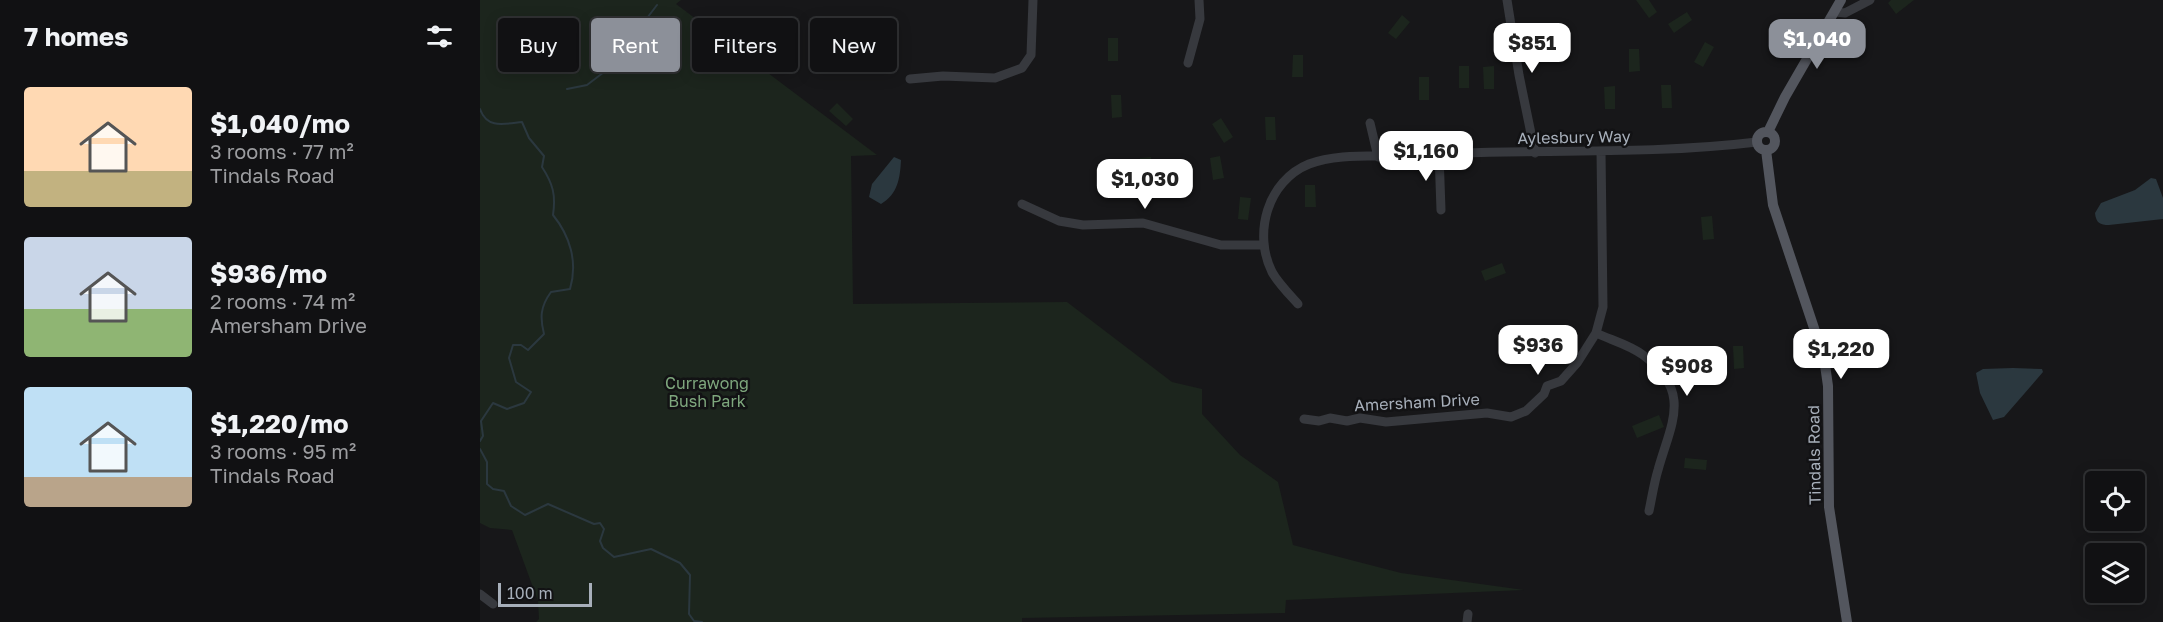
<!DOCTYPE html>
<meta charset="utf-8">
<style>
:root{--surface:#111113;--page:#1a1a1c;--text:#f1f3f6;--muted:#9c9da0;--line:#303133;--accent:#8c9099}
body{margin:0;font-family:"Golos Text",sans-serif;background:var(--page);color:var(--text);height:100vh;display:flex;flex-direction:column;font-size:22px;white-space:nowrap}
*{box-sizing:border-box;margin:0}
p{font-size:20px;color:var(--muted)}
.icon{flex:none;width:33px;height:33px;fill:none;stroke:currentColor;stroke-width:2;stroke-linecap:round;stroke-linejoin:round}
.map{position:relative;flex:1;overflow:hidden}
.details{display:flex;flex-direction:column;background:var(--surface);width:480px}
.details>*{flex:none}
.top-card{position:absolute;left:18px;top:18px;width:570px;height:54px;display:flex;gap:12px}
.fabs{position:absolute;left:1605px;top:471px;display:grid;gap:12px}
.fabs a{display:grid;place-items:center;width:60px;height:60px;border-radius:6px;background:var(--surface);box-shadow:0 3px 15px #0003,0 0 0 2px var(--line);font-size:30px}
.scale{position:absolute;left:18px;bottom:15px;width:94px;box-sizing:border-box;padding-left:6px;border:3px solid #a7afba;border-top:0;font-size:16px;line-height:21px;white-space:nowrap;color:#a7afba;-webkit-text-stroke:4px #121214;paint-order:stroke}
.price{position:absolute;translate:-50% -51px;padding:0 14px;border-radius:12px;background:#fff;color:#222;font-size:20px;line-height:39px;filter:drop-shadow(0 2px 3px #0008)}
.price::after{content:'';position:absolute;left:50%;top:36px;width:18px;height:14px;margin-left:-9px;background:inherit;clip-path:polygon(0 0,100% 0,50% 100%)}
.price.active{background:var(--accent);color:#fff}
ul{padding:0;list-style:none}
li{display:flex;align-items:center;gap:18px;height:150px;padding:0 24px}
li span{display:grid;place-items:center;flex:none;width:168px;height:120px;border-radius:6px;color:#555}
li>.icon{margin-inline-start:auto}
span .icon{width:72px;height:72px;fill:#fffc;stroke-width:1}
li b{font-size:26px}
h2{display:flex;justify-content:space-between;align-items:center;height:72px;padding:0 24px;font-size:26px}
.tag{padding:0 21px;border-radius:6px;background:var(--surface);box-shadow:0 3px 15px #0003,0 0 0 2px var(--line);font-size:21px;line-height:54px}
.tag.active{background:var(--accent);color:#fff}
main{display:flex;flex:1;min-height:0}
.map>svg:first-child{display:block}
</style>
<main>
<section class="details">
<h2>7 homes<svg class="icon" aria-label="filters" viewBox="0 0 24 24"><path d="M4 7h16M4 17h16"/><circle cx="9" cy="7" r="2"/><circle cx="15" cy="17" r="2"/></svg></h2>
<ul>
<li><span style="background:linear-gradient(#ffd9b3 70%,#c2b280 0)"><svg class="icon" aria-label="home" viewBox="0 0 24 24"><path d="M3 11l9-7 9 7M6 9v11h12V9"/></svg></span><div><b>$1,040/mo</b><p>3 rooms · 77 m²</p><p>Tindals Road</p></div></li>
<li><span style="background:linear-gradient(#c9d6e8 60%,#8fb573 0)"><svg class="icon" aria-label="home" viewBox="0 0 24 24"><path d="M3 11l9-7 9 7M6 9v11h12V9"/></svg></span><div><b>$936/mo</b><p>2 rooms · 74 m²</p><p>Amersham Drive</p></div></li>
<li><span style="background:linear-gradient(#bfe0f5 75%,#b9a48a 0)"><svg class="icon" aria-label="home" viewBox="0 0 24 24"><path d="M3 11l9-7 9 7M6 9v11h12V9"/></svg></span><div><b>$1,220/mo</b><p>3 rooms · 95 m²</p><p>Tindals Road</p></div></li>
</ul>
</section>
<div class="map">
<svg width="1683" height="622" viewBox="0 0 1683 622">
<rect width="100%" height="100%" fill="#171719"/>
<path fill="#1c251d" d="M 0,0 L 201,0 L 196,4 L 397,155 L 371,156 L 373,304 L 587,302 L 692,382 L 722,389 L 722,414 L 760,455 L 798,482 L 813,545 L 921,573 L 1044,590 L 806,600 L 805,613 L 542,618 L 542,622 L 56,622 L 59,619 L 58,601 L 32,530 L 10,528 L 0,523 Z
M 1156,0 L 1169,0 L 1177,12 L 1169,18 Z
M 1411,0 L 1434,0 L 1416,14 L 1408,3 Z
M 1207,12 L 1212,20 L 1194,33 L 1188,24 Z
M 922,15 L 930,22 L 916,39 L 908,33 Z
M 628,38 L 638,38 L 638,61 L 628,61 Z
M 1225,42 L 1234,47 L 1223,67 L 1214,62 Z
M 1149,49 L 1159,49 L 1160,71 L 1149,72 Z
M 813,55 L 823,55 L 823,77 L 812,77 Z
M 979,66 L 989,66 L 989,88 L 979,88 Z
M 1014,66 L 1014,89 L 1004,89 L 1003,67 Z
M 939,77 L 949,77 L 949,100 L 939,100 Z
M 1181,85 L 1191,85 L 1192,108 L 1182,108 Z
M 1135,86 L 1135,109 L 1125,109 L 1124,87 Z
M 631,95 L 641,95 L 642,117 L 632,118 Z
M 357,103 L 373,119 L 366,126 L 349,111 Z
M 785,117 L 795,117 L 796,140 L 786,140 Z
M 741,118 L 753,137 L 744,143 L 732,124 Z
M 740,156 L 744,178 L 733,180 L 730,158 Z
M 671,157 L 671,180 L 660,180 L 660,158 Z
M 639,162 L 650,162 L 650,184 L 640,184 Z
M 825,185 L 835,185 L 836,207 L 825,207 Z
M 760,197 L 771,198 L 768,220 L 758,219 Z
M 1232,216 L 1234,239 L 1223,240 L 1221,217 Z
M 1022,263 L 1026,273 L 1005,281 L 1001,271 Z
M 1040,336 L 1042,346 L 1020,350 L 1018,340 Z
M 1253,346 L 1263,346 L 1264,368 L 1254,369 Z
M 1179,415 L 1184,427 L 1157,438 L 1152,426 Z
M 1205,458 L 1227,460 L 1226,470 L 1204,468 Z"/>
<path fill="#2b383f" d="M 164,39 L 170,43 L 147,68 L 141,64 Z
M 414,157 L 421,160 C 420,178 418,194 401,204 L 389,197 L 392,184 Z
M 1671,178 L 1676,179 L 1683,198 L 1683,219 L 1629,225 C 1620,225 1616,223 1615,213 L 1621,203 L 1655,190 Z
M 1533,368 L 1562,369 L 1563,372 L 1524,417 L 1513,420 L 1500,393 L 1496,373 L 1503,369 Z"/>
<g fill="none" stroke-linecap="round" stroke-linejoin="round">
<path stroke="#2b383f" stroke-width="2" d="M 129,69 L 144,66
M 87,89 L 107,85 L 128,69 L 177,5
M 0,109 C 7,129 24,124 42,122 L 49,138 L 64,156 L 62,167 C 73,184 76,195 73,215 C 90,236 98,262 90,289 L 71,292 C 60,307 60,318 64,334 L 48,350 L 41,345 L 33,345 L 29,358 L 36,382 L 51,392 L 44,403 L 27,409 L 13,403 L 1,421 L 3,436 L 0,441
M 0,449 L 7,462 L 7,484 L 13,489 L 24,491 L 31,506 L 45,515 L 68,504 L 114,524 L 120,523 L 124,529 L 120,541 L 123,548 L 134,557 L 171,549 L 200,563 L 210,575 L 209,614 L 214,621 L 222,622"/>
<path stroke="#37393e" stroke-width="9" d="M 1027,0 L 1039,75 L 1055,153
M 1355,12 L 1365,13 L 1390,0
M 708,63 L 720,19 L 719,0
M 430,79 L 463,76 L 515,78 L 542,68 L 551,55 L 553,0
M 890,123 L 898,157
M 959,153 L 961,210
M 542,204 L 579,221 L 603,225 L 663,223 L 741,245 L 784,245
M 818,304 C 809,294 798,283 792,272 C 773,234 787,181 829,164 C 858,153 896,157 927,155 C 1044,148 1161,156 1277,142
M 1116,333 C 1131,340 1150,345 1163,355 C 1213,392 1191,423 1178,470 C 1174,483 1172,497 1169,511
M 824,419 L 839,421 L 850,418 L 867,421 L 880,418 L 906,422 L 1007,413 L 1031,417 L 1046,411 L 1064,394 L 1067,386 L 1081,381 L 1097,363 L 1116,333 L 1123,307 L 1121,151
M 0,594 L 13,604
M 987,622 L 988,614"/>
<path stroke="#53565e" stroke-width="10" d="M1277 141a9 9 0 1 1 18 0a9 9 0 1 1-18 0Z
M 1288,132 L 1305,97 L 1361,0
M 1286,150 L 1293,205 L 1344,358 L 1348,386 L 1349,507 L 1367,622"/>
</g>
<g text-anchor="middle" dominant-baseline="central" stroke-width="5" stroke-linejoin="round" paint-order="stroke">
<g font-size="16" fill="#a7afba" stroke="#121214">
<text transform="translate(1094 137) rotate(-1)">Aylesbury Way</text>
<text transform="translate(937 402) rotate(-3)">Amersham Drive</text>
<text transform="translate(1334 455) rotate(-91)">Tindals Road</text>
</g>
<g font-size="16" fill="#7ea77d" stroke="#121214">
<text x="227" y="383">Currawong<tspan x="227" dy="18">Bush Park</tspan></text>
</g>
</g>
</svg>
<div class="fabs">
<a><svg class="icon" aria-label="locate" viewBox="0 0 24 24"><circle cx="12" cy="12" r="6"/><path d="M12 2v4M12 18v4M2 12h4M18 12h4"/></svg></a>
<a><svg class="icon" aria-label="layers" viewBox="0 0 24 24"><path d="M12 4l9 5-9 5-9-5zM3 14l9 5 9-5"/></svg></a>
</div>
<div class="scale">100 m</div>
<b class="price active" style="left:1337px;top:70px">$1,040</b>
<b class="price" style="left:1052px;top:74px">$851</b>
<b class="price" style="left:946px;top:182px">$1,160</b>
<b class="price" style="left:665px;top:210px">$1,030</b>
<b class="price" style="left:1058px;top:376px">$936</b>
<b class="price" style="left:1361px;top:380px">$1,220</b>
<b class="price" style="left:1207px;top:397px">$908</b>
<div class="top-card">
<a class="tag">Buy</a>
<a class="tag active">Rent</a>
<a class="tag">Filters</a>
<a class="tag">New</a>
</div>
</div>
</main>
